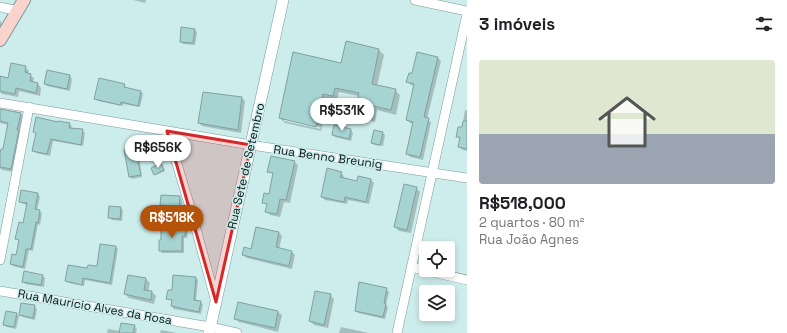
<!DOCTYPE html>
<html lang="pt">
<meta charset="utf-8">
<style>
:root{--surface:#fff;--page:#f6f6f6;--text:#202124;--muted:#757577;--line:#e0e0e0;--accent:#b45309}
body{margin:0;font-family:"Space Grotesk",sans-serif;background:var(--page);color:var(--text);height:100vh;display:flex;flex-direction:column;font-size:15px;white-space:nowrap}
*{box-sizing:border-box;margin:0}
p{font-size:13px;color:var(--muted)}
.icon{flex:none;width:22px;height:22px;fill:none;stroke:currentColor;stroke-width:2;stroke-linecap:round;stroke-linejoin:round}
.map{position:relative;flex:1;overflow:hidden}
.side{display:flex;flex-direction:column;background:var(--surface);width:320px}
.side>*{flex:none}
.tools{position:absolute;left:419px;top:241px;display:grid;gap:8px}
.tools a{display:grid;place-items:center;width:36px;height:36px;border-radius:4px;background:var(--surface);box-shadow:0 2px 6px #0003;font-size:20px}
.price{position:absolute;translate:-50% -34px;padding:0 9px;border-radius:14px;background:#fff;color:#222;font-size:13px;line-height:26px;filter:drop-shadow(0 1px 2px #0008)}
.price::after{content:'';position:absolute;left:50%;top:24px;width:12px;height:9px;margin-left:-6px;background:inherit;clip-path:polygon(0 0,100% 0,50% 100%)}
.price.current{background:var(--accent);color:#fff}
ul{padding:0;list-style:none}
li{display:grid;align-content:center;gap:8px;height:212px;padding:0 12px}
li+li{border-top:1px solid var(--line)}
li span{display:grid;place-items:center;height:124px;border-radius:4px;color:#555}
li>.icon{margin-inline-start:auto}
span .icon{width:72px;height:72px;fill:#fffc;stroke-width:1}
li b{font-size:17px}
h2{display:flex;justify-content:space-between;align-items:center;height:48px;padding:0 12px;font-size:17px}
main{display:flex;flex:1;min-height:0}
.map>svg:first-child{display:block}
</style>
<main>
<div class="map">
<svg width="467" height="333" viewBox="0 0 467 333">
<rect width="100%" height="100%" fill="#cdeded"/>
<path fill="#0003" fill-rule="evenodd" d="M 133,0 L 146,0 L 145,3 Z
M 0,20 L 4,29 L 0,36 Z
M 194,30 L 197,32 L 195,45 L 183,44 L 181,41 Z
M 379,50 L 384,55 L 377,86 L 395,90 L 400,95 L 396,115 L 377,110 L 375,122 L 360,119 L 356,114 L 359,96 L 339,92 L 337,100 L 328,98 L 321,131 L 285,123 L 280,118 L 342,64 ZM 284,119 L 321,127 L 320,129 L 284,121 Z
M 417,54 L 438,58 L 441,61 L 427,119 L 431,122 L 423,160 L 410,157 L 407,154 L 414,124 L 410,123 L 407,120 L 415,86 L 411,85 L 408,82 L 413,75 Z
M 25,67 L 29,71 L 28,74 L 34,78 L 33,83 L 38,84 L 41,88 L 40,96 L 19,91 L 18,97 L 2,94 L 0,92 L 0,82 L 8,79 Z
M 70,76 L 72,79 L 70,91 L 47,86 L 45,83 Z
M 124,85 L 126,88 L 141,91 L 143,94 L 140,107 L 123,104 L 123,106 L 98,101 L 95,99 Z
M 242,98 L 245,101 L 241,133 L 202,126 L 199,123 Z
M 0,110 L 20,113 L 24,117 L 14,172 L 2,170 L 0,168 L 0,158 L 4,150 L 9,125 L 0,123 Z
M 465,110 L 467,111 L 467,151 L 463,150 L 459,147 L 461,140 L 457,136 L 462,128 Z
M 69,124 L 72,126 L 71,129 L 82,130 L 85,133 L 83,146 L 53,141 L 50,156 L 36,153 L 33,150 L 37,134 L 34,132 Z
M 334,127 L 351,130 L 353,133 L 351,141 L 335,137 L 333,135 Z
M 383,133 L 385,135 L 383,146 L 374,145 L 372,142 Z
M 135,148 L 138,151 L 142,177 L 132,179 L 130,177 Z
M 294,162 L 298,165 L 290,203 L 284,202 L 280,217 L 270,215 L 266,211 L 268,206 L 263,202 L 269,195 L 274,175 L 268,171 Z
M 162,165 L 165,171 L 156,175 L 155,174 Z
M 341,173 L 344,176 L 343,179 L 358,182 L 359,178 L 371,180 L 374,183 L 369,204 L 348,200 L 347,204 L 325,200 L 322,197 Z
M 416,188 L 420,192 L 411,233 L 399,231 L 395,227 Z
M 38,194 L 40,197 L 37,210 L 42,213 L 40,225 L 38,224 L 33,251 L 29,250 L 25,269 L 13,266 L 11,264 L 17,256 L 20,241 L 16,238 L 24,224 L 28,205 L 23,204 L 20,201 Z
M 180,197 L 182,200 L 182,209 L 164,208 L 162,205 Z
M 110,207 L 121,208 L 123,211 L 122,221 L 112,220 L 109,217 Z
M 185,228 L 188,230 L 187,238 L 184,238 L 184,253 L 162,253 L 160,250 Z
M 257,228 L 279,233 L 282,236 L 279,249 L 292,252 L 295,255 L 292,269 L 247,258 L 243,255 L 252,250 Z
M 101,245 L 116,247 L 118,249 L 112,285 L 85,280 L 84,286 L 69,283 L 66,281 L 88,270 L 98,268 Z
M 43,276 L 45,278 L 44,287 L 25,284 L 23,281 Z
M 128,276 L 146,279 L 150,283 L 148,292 L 152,292 L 156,296 L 154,304 L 129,298 L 125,294 Z
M 196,278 L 198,280 L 196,301 L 200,302 L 203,304 L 201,314 L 174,309 L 172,306 L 173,301 L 167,298 Z
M 386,289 L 389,292 L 386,305 L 388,307 L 385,319 L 358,313 L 356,310 Z
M 330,295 L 334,299 L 328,328 L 314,325 L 310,321 Z
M 34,306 L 37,309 L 35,320 L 23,317 L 20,315 Z
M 278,312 L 282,315 L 278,332 L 239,322 L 235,319 Z
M 16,314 L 19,316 L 16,329 L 7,327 L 4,325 Z
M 134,326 L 137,329 L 136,333 L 107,333 L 108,329 L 120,331 Z
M 341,327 L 369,333 L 339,333 Z
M 161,330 L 177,333 L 160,333 Z"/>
<path fill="#a5d4d3" stroke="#82a09f" d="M 181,27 L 195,29 L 193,43 L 180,42 Z
M 346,41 L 379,49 L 372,84 L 396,89 L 391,110 L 373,106 L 370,117 L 354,114 L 359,93 L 335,88 L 333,96 L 323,94 L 316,127 L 279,118 L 293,52 L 341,63 Z
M 417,52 L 438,57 L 424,117 L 429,118 L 420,157 L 406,154 L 413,122 L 406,120 L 414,84 L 406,82 L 409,73 L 412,73 Z
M 11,63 L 26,66 L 25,72 L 31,74 L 30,81 L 38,83 L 36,93 L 16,88 L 15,94 L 0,91 L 0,76 L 8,78 Z
M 47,70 L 70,75 L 67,89 L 44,84 Z
M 99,78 L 125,84 L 124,87 L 141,91 L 138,106 L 121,102 L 120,105 L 94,99 Z
M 203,92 L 242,97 L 238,130 L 198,123 Z
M 0,109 L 21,113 L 17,130 L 19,130 L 11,169 L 0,167 L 0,153 L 1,149 L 3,149 L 8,123 L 0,121 Z
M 36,117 L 58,122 L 58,121 L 70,123 L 69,128 L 83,129 L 81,145 L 51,139 L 47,154 L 32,151 L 36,133 L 33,132 Z
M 463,121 L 467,121 L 467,149 L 458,147 L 460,137 L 456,137 L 458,127 L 462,127 Z
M 334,125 L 351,129 L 349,139 L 332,135 Z
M 374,130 L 383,132 L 380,145 L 371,143 Z
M 135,147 L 141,175 L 129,177 L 124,150 Z
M 271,156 L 295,161 L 286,200 L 280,199 L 277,214 L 265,212 L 267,204 L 262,203 L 264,193 L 269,194 L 273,173 L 267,172 Z
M 161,163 L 164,170 L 154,175 L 151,168 Z
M 327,168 L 342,172 L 340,177 L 357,181 L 358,176 L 371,179 L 366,202 L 345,197 L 344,202 L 321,197 Z
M 404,184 L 417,187 L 407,230 L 394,227 Z
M 21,190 L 38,193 L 35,209 L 40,210 L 38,223 L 36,222 L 31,249 L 26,249 L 23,267 L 10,264 L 12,254 L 16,255 L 19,240 L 15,239 L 19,222 L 23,223 L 27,203 L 19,202 Z
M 161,195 L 180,196 L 179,207 L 160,205 Z
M 109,206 L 121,207 L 120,219 L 108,218 Z
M 161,226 L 186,227 L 185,236 L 182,236 L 182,251 L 159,251 L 159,240 L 161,240 Z
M 256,227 L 279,232 L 276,247 L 292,251 L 289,266 L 242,255 L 244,247 L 251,249 Z
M 100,244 L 116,246 L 110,283 L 83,278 L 82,285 L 65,281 L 68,265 L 87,268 L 88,265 L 97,266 Z
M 24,271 L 43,275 L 41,285 L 22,282 Z
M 128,275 L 146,278 L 144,290 L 152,291 L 151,300 L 124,294 Z
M 173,275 L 196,277 L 194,300 L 201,301 L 199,312 L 171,306 L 172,300 L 166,299 L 168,290 L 172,290 Z
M 359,282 L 387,288 L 384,303 L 386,304 L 383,317 L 355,311 Z
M 315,291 L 331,294 L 324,325 L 309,321 Z
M 238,302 L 278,311 L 275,328 L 234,319 Z
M 21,303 L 35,305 L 33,318 L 19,315 Z
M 6,311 L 17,313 L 14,327 L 3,325 Z
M 121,323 L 135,325 L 133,333 L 119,333 Z"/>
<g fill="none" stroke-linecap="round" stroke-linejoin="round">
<defs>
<path id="minor" d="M 415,0 L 467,11
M 0,7 L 18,11
M 0,103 L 251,145 L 467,178
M 167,131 L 190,207 L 216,302
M 0,260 L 29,107
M 411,267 L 467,280
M 0,291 L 210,327 L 237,333
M 397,333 L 467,14"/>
<path id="tertiary" d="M 209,333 L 283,0"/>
<path id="secondary" d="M 0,40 L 24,0"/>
</defs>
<use href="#minor" stroke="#7a9998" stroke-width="10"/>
<use href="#tertiary" stroke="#7a9998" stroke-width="12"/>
<use href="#secondary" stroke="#7a9998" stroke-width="14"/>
<use href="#minor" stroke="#fff" stroke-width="9"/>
<use href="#tertiary" stroke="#fff" stroke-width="11"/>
<use href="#secondary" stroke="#fbd3cd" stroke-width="12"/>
</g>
<path fill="#d62828" fill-opacity="0.2" stroke="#d62828" stroke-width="3" stroke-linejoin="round" d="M 167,131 L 251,145 L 216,302 Z"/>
<g text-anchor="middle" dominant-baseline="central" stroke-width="3" stroke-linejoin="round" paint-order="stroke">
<g font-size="12" fill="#0b1717" stroke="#cdeded">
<text transform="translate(328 157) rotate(8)">Rua Benno Breunig</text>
<text transform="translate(246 166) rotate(-77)">Rua Sete de Setembro</text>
<text transform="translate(95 307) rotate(10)">Rua Maurício Alves da Rosa</text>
</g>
</g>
</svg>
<div class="tools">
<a><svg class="icon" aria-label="locate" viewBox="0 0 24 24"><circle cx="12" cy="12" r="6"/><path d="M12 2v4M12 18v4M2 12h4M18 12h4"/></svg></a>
<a><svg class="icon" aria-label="layers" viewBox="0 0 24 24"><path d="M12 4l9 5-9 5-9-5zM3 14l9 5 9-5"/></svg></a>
</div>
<b class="price" style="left:342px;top:132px">R$531K</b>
<b class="price" style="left:158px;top:169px">R$656K</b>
<b class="price current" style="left:172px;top:239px">R$518K</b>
</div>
<section class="side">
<h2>3 imóveis<svg class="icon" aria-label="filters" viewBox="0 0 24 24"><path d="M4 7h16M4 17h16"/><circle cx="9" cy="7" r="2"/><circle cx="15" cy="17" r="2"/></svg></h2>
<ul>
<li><span style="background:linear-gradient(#dfe7d0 60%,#9aa5b1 0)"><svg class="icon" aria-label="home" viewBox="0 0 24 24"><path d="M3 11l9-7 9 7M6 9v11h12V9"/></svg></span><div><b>R$518,000</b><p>2 quartos · 80 m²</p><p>Rua João Agnes</p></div></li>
</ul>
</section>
</main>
